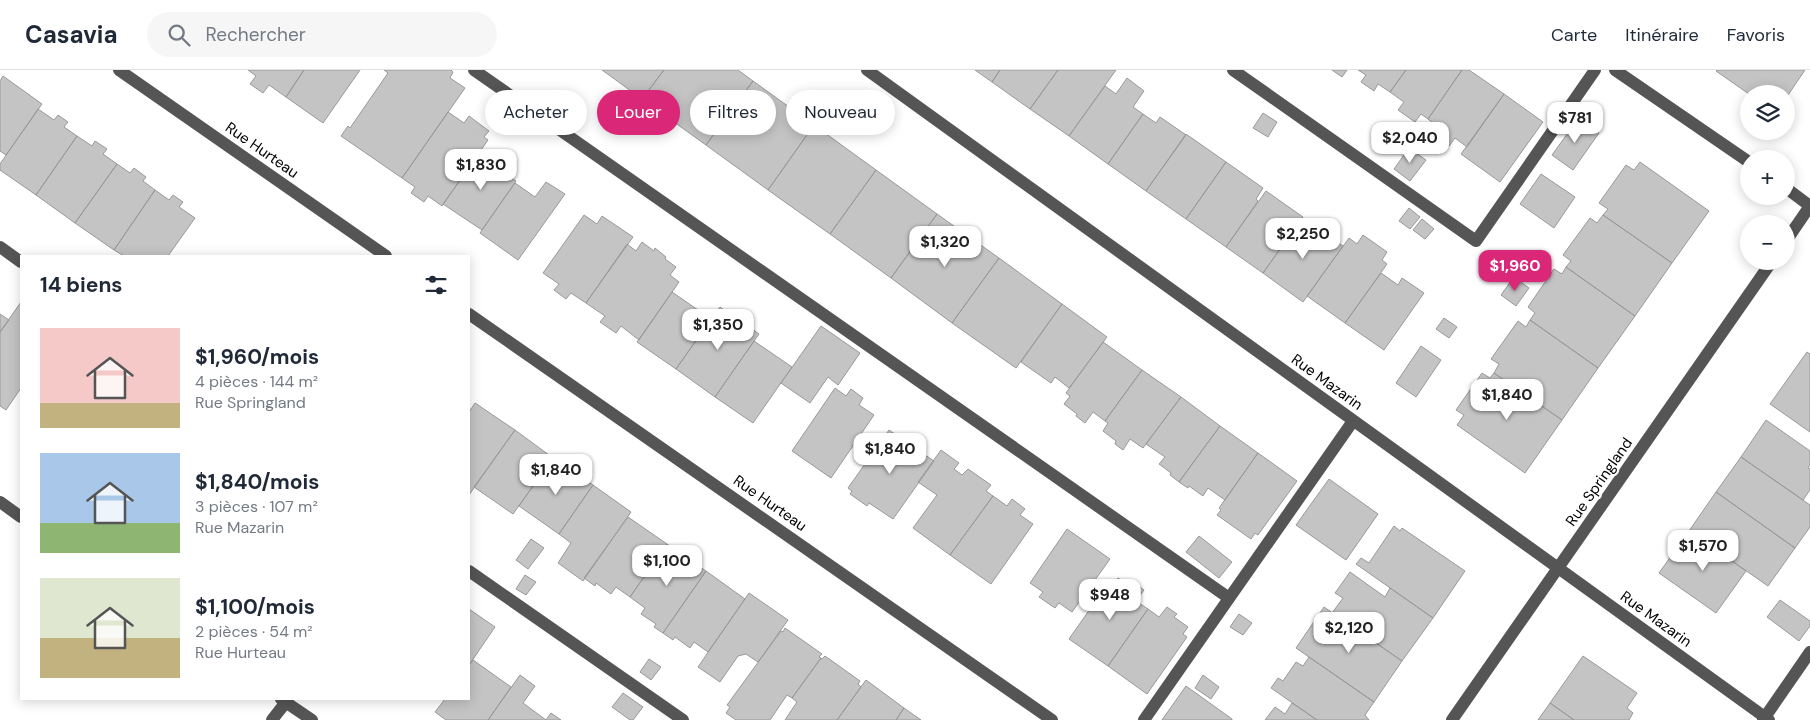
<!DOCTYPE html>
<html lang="fr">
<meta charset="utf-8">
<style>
:root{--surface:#fff;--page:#f6f6f7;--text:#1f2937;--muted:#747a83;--line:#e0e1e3;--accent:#db2777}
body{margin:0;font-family:"DM Sans",sans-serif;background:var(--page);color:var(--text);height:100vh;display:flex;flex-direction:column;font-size:19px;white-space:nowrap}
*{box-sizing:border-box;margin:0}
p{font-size:16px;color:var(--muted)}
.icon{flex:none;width:28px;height:28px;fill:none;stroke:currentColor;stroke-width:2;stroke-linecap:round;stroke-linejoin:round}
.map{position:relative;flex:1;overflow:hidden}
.sheet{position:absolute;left:20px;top:185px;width:450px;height:445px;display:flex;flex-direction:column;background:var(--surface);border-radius:0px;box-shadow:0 2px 12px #0003}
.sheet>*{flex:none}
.guide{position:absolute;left:485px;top:20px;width:475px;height:45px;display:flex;gap:10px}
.fabs{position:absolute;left:1740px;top:15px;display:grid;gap:10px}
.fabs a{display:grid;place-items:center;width:55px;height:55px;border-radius:50%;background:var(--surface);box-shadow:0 2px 12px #0003;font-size:25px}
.price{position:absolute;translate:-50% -42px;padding:0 11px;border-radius:10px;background:#fff;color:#222;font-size:16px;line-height:32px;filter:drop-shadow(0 1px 2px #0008)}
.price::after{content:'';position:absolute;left:50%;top:30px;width:15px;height:11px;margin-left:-8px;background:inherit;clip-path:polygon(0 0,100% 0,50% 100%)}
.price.on{background:var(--accent);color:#fff}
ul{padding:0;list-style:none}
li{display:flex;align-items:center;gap:15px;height:125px;padding:0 20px}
li span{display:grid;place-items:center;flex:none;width:140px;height:100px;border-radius:0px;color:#555}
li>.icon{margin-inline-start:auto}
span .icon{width:60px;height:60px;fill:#fffc;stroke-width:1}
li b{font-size:21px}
h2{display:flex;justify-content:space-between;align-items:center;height:60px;padding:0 20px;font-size:21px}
.chip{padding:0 18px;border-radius:22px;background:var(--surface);box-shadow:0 2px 12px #0003;font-size:18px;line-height:45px}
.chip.on{background:var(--accent);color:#fff}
header{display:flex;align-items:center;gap:30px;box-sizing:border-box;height:70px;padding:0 25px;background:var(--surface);border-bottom:1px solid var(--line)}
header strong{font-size:24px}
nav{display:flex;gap:28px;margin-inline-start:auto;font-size:18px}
.search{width:350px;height:45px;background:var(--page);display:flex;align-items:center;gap:12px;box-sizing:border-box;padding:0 18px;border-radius:28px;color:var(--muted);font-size:19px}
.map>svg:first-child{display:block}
</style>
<header>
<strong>Casavia</strong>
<div class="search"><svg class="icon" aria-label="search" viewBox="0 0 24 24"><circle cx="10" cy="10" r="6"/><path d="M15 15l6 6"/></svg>Rechercher</div>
<nav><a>Carte</a><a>Itinéraire</a><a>Favoris</a></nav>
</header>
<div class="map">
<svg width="1810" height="650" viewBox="0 0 1810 650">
<rect width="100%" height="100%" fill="#fff"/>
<path fill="#c4c4c4" stroke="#999" d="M 248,0 L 304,0 L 286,27 L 269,15 L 263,23 L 250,14 L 256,6 Z
M 304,0 L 360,0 L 323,53 L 286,27 Z
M 384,0 L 451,0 L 453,2 L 450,8 L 465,18 L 402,108 L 341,66 L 348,56 L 350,58 L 388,3 Z
M 602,0 L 664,0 L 642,29 Z
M 664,0 L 738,0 L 753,11 L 706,75 L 642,29 Z
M 975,0 L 1000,0 L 992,12 Z
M 1000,0 L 1058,0 L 1030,39 L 992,12 Z
M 1058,0 L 1116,0 L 1069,66 L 1030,39 Z
M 1332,0 L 1347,0 L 1342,7 Z
M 1358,0 L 1406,0 L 1390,22 L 1378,14 L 1374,21 L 1361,12 L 1366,5 Z
M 1406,0 L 1462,0 L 1428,49 L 1421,44 L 1415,52 L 1398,40 L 1404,32 L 1390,22 Z
M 1462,0 L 1469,0 L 1504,24 L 1467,77 L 1455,68 L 1449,76 L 1430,62 L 1435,55 L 1428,49 Z
M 1717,0 L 1805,0 L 1786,28 L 1786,24 L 1749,24 L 1716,1 Z
M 3,6 L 42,34 L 6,85 L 0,81 L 0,11 Z
M 1127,8 L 1144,21 L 1133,37 L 1143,44 L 1108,94 L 1069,66 L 1105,16 L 1116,24 Z
M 753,11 L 814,55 L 768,120 L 706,75 Z
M 1504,24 L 1543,52 L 1500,112 L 1461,84 Z
M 38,39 L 54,50 L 58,45 L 68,52 L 64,57 L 77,66 L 36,125 L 0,100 L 0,94 Z
M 448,42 L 464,53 L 469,46 L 489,61 L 484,67 L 488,70 L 442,136 L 428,126 L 424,132 L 411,123 L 415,117 L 402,108 Z
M 1263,43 L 1277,52 L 1268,67 L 1253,58 Z
M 1143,44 L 1156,53 L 1160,47 L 1186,65 L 1146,121 L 1108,94 Z
M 1578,49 L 1599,63 L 1573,100 L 1552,85 Z
M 814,55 L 876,100 L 830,164 L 768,120 Z
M 1186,64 L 1226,92 L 1186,149 L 1146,121 Z
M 77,66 L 92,76 L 95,71 L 107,79 L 103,84 L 117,94 L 75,153 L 36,125 Z
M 1409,78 L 1426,90 L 1410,111 L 1394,99 Z
M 478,85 L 492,95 L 497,87 L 510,97 L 505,104 L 516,111 L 482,160 L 443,134 Z
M 1226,92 L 1263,118 L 1256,129 L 1258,131 L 1226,177 L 1186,149 Z
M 1640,92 L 1709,141 L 1672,193 L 1603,145 L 1608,139 L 1599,133 L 1626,95 L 1634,100 Z
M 117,94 L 130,103 L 134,98 L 146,107 L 143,111 L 155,120 L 114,180 L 75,153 Z
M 876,100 L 937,144 L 891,208 L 830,164 Z
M 1541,104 L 1575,127 L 1554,158 L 1520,134 Z
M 546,112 L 565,124 L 518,190 L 480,163 L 515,113 L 535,127 Z
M 155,120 L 169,130 L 173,125 L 183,132 L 179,137 L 195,148 L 168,186 L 124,186 L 114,180 Z
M 1266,121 L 1303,147 L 1263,203 L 1226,177 Z
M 1409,138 L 1420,147 L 1410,159 L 1399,151 Z
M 937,144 L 999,188 L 952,253 L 891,208 Z
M 584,145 L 597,154 L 602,146 L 633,167 L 586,233 L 571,223 L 566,229 L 554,220 L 559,214 L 543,203 Z
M 1603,145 L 1672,193 L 1635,246 L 1566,197 L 1571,191 L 1563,185 L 1590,148 L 1597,153 Z
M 1422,149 L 1434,159 L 1425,169 L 1413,160 Z
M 1306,150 L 1343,176 L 1303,232 L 1263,203 L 1295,158 L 1299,161 Z
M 1363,165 L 1387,182 L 1382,190 L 1387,194 L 1345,253 L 1307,226 L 1349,168 L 1357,174 Z
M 642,172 L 654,181 L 655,178 L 666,187 L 665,189 L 676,197 L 670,205 L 679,212 L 639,270 L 621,256 L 616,263 L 600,252 L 605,246 L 586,233 L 627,174 L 636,181 Z
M 999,188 L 1062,234 L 1016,298 L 952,253 Z
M 1566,197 L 1635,246 L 1598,298 L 1530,250 L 1535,243 L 1528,237 L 1554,199 L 1562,204 Z
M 1381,203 L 1398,215 L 1402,208 L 1424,223 L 1384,280 L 1345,253 Z
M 1514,207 L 1529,218 L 1516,236 L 1501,225 Z
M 672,222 L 711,249 L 676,299 L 637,272 Z
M 21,232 L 21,318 L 6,340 L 0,336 L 0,262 Z
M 1062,234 L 1107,267 L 1069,318 L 1055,307 L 1051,313 L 1021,292 Z
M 720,237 L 735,248 L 740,241 L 753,251 L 748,256 L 759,264 L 715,327 L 676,299 Z
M 0,244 L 9,250 L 0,262 Z
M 1444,248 L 1457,257 L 1449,268 L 1436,259 Z
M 1530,250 L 1598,298 L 1562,350 L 1494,303 L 1499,294 L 1491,289 L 1518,251 L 1526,257 Z
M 821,256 L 860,283 L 838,315 L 828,307 L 810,333 L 781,313 Z
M 754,271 L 792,297 L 753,353 L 715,327 Z
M 1103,272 L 1142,300 L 1105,351 L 1093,342 L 1085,353 L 1076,346 L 1077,344 L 1064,334 L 1070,326 L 1066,323 Z
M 1421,276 L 1441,290 L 1416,327 L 1396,313 Z
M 1807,282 L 1810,284 L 1810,362 L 1770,334 Z
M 1142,300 L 1181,327 L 1143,378 L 1130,369 L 1123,380 L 1115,374 L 1116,371 L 1103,361 L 1108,353 L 1105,351 Z
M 1482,303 L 1490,308 L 1494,303 L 1562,350 L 1525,403 L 1457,355 L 1464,345 L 1456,340 Z
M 835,318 L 846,326 L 851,319 L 863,328 L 859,335 L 874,345 L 831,408 L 792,381 Z
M 1181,327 L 1220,356 L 1179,412 L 1170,405 L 1171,403 L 1159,394 L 1165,387 L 1146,374 Z
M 475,333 L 515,360 L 469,425 L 469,342 Z
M 1766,350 L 1810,381 L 1810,395 L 1808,398 L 1810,399 L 1810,420 L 1803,430 L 1741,387 Z
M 1220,356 L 1258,383 L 1225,430 L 1208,418 L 1203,426 L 1189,416 L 1188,418 L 1179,412 Z
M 515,360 L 553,388 L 513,444 L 474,417 Z
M 889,360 L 934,391 L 893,449 L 869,433 L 867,436 L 850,424 L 852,421 L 848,418 Z
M 941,380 L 959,393 L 954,399 L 962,405 L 968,399 L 991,415 L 986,421 L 993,426 L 950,485 L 913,458 L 937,425 L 918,412 Z
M 1258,383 L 1297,411 L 1258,465 L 1255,463 L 1251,469 L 1217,445 L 1221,440 L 1219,438 Z
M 1741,387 L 1810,435 L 1810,457 L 1795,478 L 1716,422 Z
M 553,388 L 593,415 L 559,464 L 519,436 Z
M 1329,409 L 1378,444 L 1346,490 L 1296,455 Z
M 593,415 L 631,442 L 583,511 L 558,493 L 571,473 L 559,464 Z
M 1716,422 L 1795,478 L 1768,516 L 1689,461 Z
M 993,426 L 1007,436 L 1012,429 L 1025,439 L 1020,445 L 1033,454 L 991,514 L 950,485 Z
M 628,447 L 667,474 L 630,527 L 616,517 L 611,524 L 596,513 L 595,516 L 584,508 Z
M 1394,456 L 1400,461 L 1402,458 L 1465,501 L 1433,548 L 1356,494 L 1361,488 L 1369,493 Z
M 1067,459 L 1110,489 L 1072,542 L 1059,533 L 1055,538 L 1039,527 L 1043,522 L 1030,513 Z
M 1689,461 L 1746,501 L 1716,543 L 1659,503 Z
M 1199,466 L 1232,492 L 1219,508 L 1186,482 Z
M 531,469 L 544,478 L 528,499 L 516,490 Z
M 667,474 L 706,501 L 663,563 L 654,557 L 656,554 L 641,544 L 645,538 L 630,527 Z
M 706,501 L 745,529 L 708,582 L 694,572 L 690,578 L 675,567 L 673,570 L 663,563 Z
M 1350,502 L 1385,527 L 1390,518 L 1433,548 L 1402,591 L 1332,543 L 1343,528 L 1335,523 Z
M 525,505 L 536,512 L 526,525 L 516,519 Z
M 1118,508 L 1130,517 L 1133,512 L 1144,520 L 1136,531 L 1148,539 L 1108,596 L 1069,569 L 1109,512 L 1113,515 Z
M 749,523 L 788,550 L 758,592 L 746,584 L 738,586 L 720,612 L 698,597 Z
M 1780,530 L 1810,551 L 1810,556 L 1799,571 L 1767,547 Z
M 1167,537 L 1177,544 L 1174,547 L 1188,557 L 1183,564 L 1187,567 L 1147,624 L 1108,596 L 1148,539 L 1159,547 Z
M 1324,537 L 1402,591 L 1374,632 L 1296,578 Z
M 469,539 L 495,557 L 469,595 Z
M 1239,544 L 1252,553 L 1243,565 L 1230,557 Z
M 785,558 L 822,584 L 819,587 L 821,588 L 792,628 L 787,625 L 770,650 L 736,650 L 726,643 L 730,637 L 727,635 L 781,561 L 783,562 Z
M 825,586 L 860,611 L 858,614 L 861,617 L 837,650 L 785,650 L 797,632 L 792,628 L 821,588 L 822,589 Z
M 1583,586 L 1637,623 L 1627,638 L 1633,643 L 1629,650 L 1574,650 L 1550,633 Z
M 1309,587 L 1374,632 L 1365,645 L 1369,650 L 1317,650 L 1271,618 L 1278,608 L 1283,611 L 1296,592 L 1303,596 Z
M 649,589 L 661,597 L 651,610 L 640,602 Z
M 473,590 L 511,617 L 488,650 L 446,650 L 435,642 L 445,629 L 469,629 L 469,595 Z
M 520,605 L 535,616 L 523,633 L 546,650 L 488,650 Z
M 1203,605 L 1219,617 L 1211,629 L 1195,618 Z
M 866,610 L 904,638 L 896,650 L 837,650 Z
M 1186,616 L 1232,649 L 1232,650 L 1162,650 Z
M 623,623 L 643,637 L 633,650 L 630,650 L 612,637 Z
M 1292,633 L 1317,650 L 1265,650 L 1275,637 L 1285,644 Z
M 1550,633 L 1574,650 L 1538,650 Z
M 904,638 L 921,650 L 896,650 Z
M 551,643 L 561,650 L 546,650 Z"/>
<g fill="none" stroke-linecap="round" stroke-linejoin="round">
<path stroke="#555" stroke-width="12" d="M 119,0 L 386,186
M 474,0 L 1229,528
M 867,0 L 1769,650
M 1233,0 L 1476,171 L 1595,0
M 1615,0 L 1749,92
M 1786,118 L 1810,136
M 1786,171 L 1810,136
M 0,177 L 21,192
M 469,244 L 1052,650
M 0,432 L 21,447
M 469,501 L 683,650
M 281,629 L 312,650
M 272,650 L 286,632
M 1144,650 L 1353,351
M 1452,650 L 1772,191
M 1763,650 L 1810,582"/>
</g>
<g text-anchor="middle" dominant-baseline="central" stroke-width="4.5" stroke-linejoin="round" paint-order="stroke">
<g font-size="15" fill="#000" stroke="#fff">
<text transform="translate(262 80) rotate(35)">Rue Hurteau</text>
<text transform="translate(1327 312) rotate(36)">Rue Mazarin</text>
<text transform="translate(1599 412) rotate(-55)">Rue Springland</text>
<text transform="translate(770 433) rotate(35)">Rue Hurteau</text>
<text transform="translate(1656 549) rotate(36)">Rue Mazarin</text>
</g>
</g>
</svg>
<div class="fabs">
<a><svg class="icon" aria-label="layers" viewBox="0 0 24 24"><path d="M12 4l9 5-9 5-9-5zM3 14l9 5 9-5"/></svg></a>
<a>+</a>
<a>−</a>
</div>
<b class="price" style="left:1575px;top:74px">$781</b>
<b class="price" style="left:1410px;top:94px">$2,040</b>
<b class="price" style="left:481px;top:121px">$1,830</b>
<b class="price" style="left:1303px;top:190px">$2,250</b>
<b class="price" style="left:945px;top:198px">$1,320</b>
<b class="price on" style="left:1515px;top:222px">$1,960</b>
<b class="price" style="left:718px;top:281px">$1,350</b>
<b class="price" style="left:1507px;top:351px">$1,840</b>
<b class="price" style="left:890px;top:405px">$1,840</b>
<b class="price" style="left:556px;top:426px">$1,840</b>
<b class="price" style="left:1703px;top:502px">$1,570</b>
<b class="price" style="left:667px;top:517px">$1,100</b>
<b class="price" style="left:1110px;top:551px">$948</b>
<b class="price" style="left:1349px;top:584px">$2,120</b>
<div class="guide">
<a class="chip">Acheter</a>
<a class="chip on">Louer</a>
<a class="chip">Filtres</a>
<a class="chip">Nouveau</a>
</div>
<section class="sheet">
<h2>14 biens<svg class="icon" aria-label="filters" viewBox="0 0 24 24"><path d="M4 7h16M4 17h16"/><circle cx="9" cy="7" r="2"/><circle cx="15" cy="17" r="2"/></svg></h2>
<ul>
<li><span style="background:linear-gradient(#f6c9c9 75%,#c2b280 0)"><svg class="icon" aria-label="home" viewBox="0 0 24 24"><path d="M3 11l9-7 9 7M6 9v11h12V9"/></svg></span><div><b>$1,960/mois</b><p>4 pièces · 144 m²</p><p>Rue Springland</p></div></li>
<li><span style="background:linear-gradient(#a9c7e8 70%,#8fb573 0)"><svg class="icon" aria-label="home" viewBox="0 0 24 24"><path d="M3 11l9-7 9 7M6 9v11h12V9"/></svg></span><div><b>$1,840/mois</b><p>3 pièces · 107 m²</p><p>Rue Mazarin</p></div></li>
<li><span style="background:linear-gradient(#dfe7d0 60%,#c2b280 0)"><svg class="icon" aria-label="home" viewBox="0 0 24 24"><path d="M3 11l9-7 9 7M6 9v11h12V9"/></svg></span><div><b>$1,100/mois</b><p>2 pièces · 54 m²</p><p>Rue Hurteau</p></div></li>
</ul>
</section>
</div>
